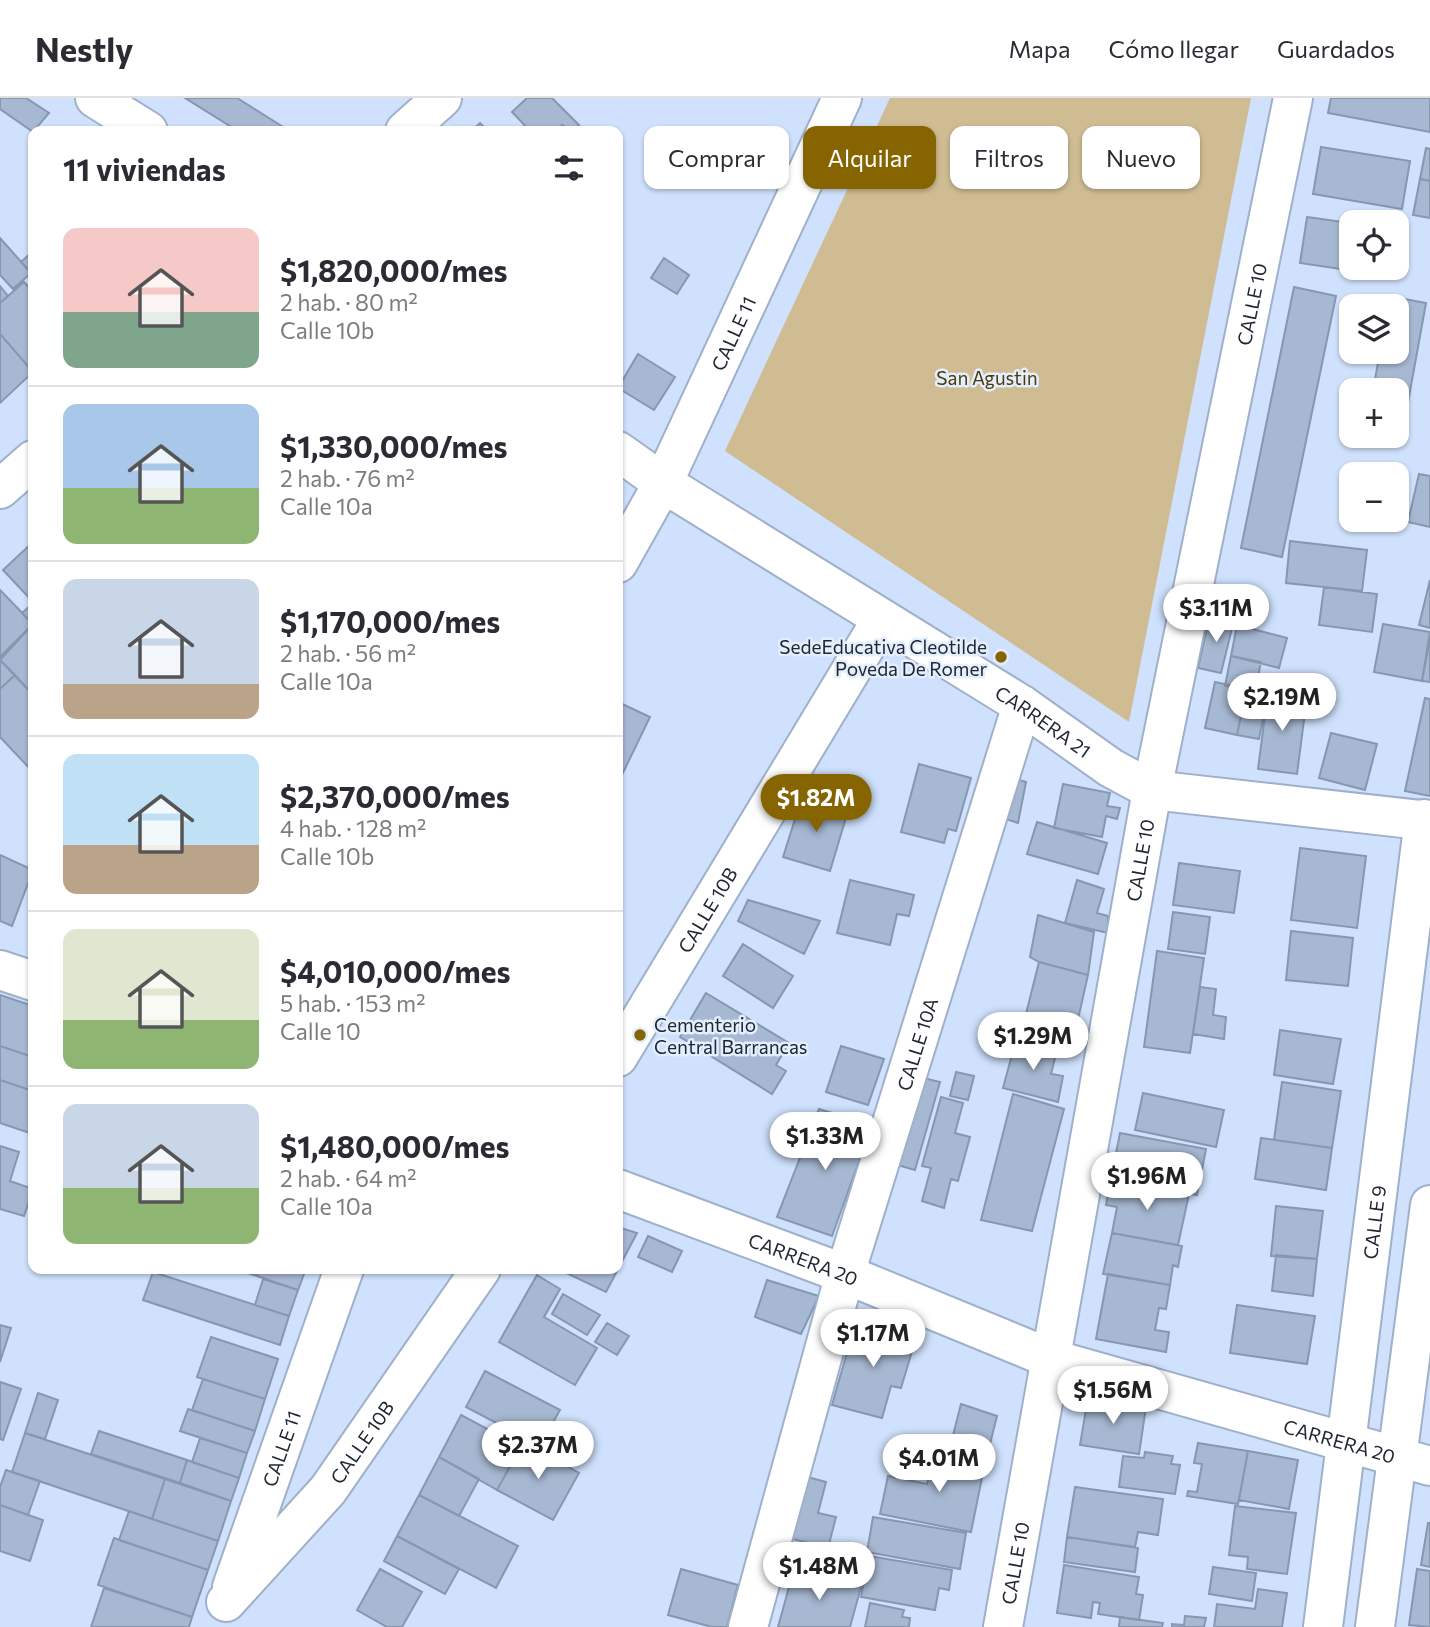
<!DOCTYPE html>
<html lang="es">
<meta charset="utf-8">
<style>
:root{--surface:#fff;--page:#f2f2f3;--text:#2b2b33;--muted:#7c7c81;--line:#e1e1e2;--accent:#866500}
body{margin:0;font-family:Commissioner,sans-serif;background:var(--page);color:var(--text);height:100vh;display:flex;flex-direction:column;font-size:26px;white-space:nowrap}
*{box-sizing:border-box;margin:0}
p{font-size:23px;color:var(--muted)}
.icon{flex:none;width:38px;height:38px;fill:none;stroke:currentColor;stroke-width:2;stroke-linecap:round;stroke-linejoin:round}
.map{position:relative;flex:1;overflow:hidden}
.details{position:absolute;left:28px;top:28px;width:595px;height:1148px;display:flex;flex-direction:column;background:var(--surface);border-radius:14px;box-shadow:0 2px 5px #0004}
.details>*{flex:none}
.hud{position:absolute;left:644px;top:28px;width:665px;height:63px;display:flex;gap:14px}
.controls{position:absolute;left:1339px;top:112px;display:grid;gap:14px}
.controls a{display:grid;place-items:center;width:70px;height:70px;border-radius:14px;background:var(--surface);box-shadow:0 2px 5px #0004;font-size:35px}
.price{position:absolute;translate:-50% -60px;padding:0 16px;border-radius:24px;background:#fff;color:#222;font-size:23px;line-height:46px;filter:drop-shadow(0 2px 4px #0008)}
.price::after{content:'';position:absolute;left:50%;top:42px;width:21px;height:16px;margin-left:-10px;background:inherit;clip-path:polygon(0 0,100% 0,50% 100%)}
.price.on{background:var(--accent);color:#fff}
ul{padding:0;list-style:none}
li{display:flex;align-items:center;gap:21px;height:175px;padding:0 35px}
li+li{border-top:2px solid var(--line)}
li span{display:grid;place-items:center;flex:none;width:196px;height:140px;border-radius:14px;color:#555}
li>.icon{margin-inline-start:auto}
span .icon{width:84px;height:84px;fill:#fffc;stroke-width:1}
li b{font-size:30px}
h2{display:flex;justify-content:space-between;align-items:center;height:84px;padding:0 35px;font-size:30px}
.tag{padding:0 24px;border-radius:14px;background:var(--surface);box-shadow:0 2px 5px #0004;font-size:24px;line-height:63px}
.tag.on{background:var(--accent);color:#fff}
header{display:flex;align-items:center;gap:42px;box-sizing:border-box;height:98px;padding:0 35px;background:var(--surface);border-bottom:2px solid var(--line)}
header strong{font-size:33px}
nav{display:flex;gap:38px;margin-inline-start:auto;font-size:24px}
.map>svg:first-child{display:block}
</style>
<header>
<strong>Nestly</strong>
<nav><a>Mapa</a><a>Cómo llegar</a><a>Guardados</a></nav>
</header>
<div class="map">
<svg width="1430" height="1529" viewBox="0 0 1430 1529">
<rect width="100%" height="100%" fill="#cfe1fc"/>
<path fill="#cfbc93" d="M 890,0 L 1251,0 L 1129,624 L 725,353 Z"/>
<path fill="#a7b8d2" stroke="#8697b0" stroke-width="2" d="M 0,0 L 26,0 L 49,15 L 33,34 L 0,11 Z
M 185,0 L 237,0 L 288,32 L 238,33 Z
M 527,0 L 552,0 L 579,27 L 573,33 L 562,27 L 556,33 L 544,33 L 541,30 L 530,33 L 512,14 Z
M 1331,0 L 1430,0 L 1430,34 L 1328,15 Z
M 480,25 L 488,33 L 471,33 Z
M 1321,49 L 1410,63 L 1402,111 L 1313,96 Z
M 1426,50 L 1430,51 L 1430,83 L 1420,81 Z
M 1420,81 L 1430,83 L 1430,120 L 1413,117 Z
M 1307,119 L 1351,125 L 1351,170 L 1369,170 L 1368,175 L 1300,165 Z
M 0,140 L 31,175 L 13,191 L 0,177 Z
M 33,153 L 33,177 L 21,164 Z
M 664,160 L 689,177 L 677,196 L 651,180 Z
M 24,184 L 33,194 L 33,274 L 0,236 L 0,205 Z
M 0,188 L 8,198 L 0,205 Z
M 1294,189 L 1336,198 L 1282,459 L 1241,450 Z
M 1389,198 L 1426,205 L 1403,332 L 1396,331 L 1396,292 L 1373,292 L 1380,254 L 1396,254 L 1396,208 L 1388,208 Z
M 0,236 L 33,274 L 0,305 Z
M 638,256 L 675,279 L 654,312 L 618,290 Z
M 1419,376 L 1430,378 L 1430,429 L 1408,424 Z
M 1290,443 L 1367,452 L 1362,493 L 1286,485 Z
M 33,444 L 33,504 L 3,472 Z
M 1430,482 L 1430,530 L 1419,527 Z
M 1324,489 L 1377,496 L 1372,534 L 1319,527 Z
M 0,492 L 33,526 L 0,559 Z
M 33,505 L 33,527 L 22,515 Z
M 1210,517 L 1234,522 L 1221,575 L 1198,570 Z
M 33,526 L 33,597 L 0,562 Z
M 1383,526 L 1430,534 L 1422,583 L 1374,574 Z
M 1237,527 L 1287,540 L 1279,570 L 1231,558 Z
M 1430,541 L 1430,584 L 1422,583 Z
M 1231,558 L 1261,564 L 1255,593 L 1225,588 Z
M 0,562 L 15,577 L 0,591 Z
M 15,577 L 33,597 L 33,674 L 0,639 L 0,591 Z
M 1215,584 L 1247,591 L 1237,637 L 1205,630 Z
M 1247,591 L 1268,594 L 1259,641 L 1237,637 Z
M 1268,594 L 1307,599 L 1297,676 L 1258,671 Z
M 1425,600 L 1430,601 L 1430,698 L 1405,693 Z
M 618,604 L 650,619 L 620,681 L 618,680 Z
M 1331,635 L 1377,646 L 1365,692 L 1319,680 Z
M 919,666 L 971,680 L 956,733 L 948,731 L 944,745 L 901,734 Z
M 1009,679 L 1026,684 L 1018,725 L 1000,719 Z
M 1063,686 L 1110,695 L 1107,708 L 1120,710 L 1117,721 L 1106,718 L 1102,739 L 1054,730 Z
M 802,699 L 848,713 L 830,773 L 783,759 Z
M 1037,724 L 1107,745 L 1098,776 L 1027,756 Z
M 1300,750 L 1366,758 L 1357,830 L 1291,822 Z
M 0,757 L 33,772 L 12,828 L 0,823 Z
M 1179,765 L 1240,773 L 1234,815 L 1173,807 Z
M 850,782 L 914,797 L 909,818 L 897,816 L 890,847 L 837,835 Z
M 1077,782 L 1104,791 L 1097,815 L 1108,818 L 1108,835 L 1065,825 Z
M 748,802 L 820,823 L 804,856 L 738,823 Z
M 1173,814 L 1210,819 L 1205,856 L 1168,851 Z
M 1038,817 L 1094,834 L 1088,877 L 1039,864 L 1030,859 Z
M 1291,833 L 1353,840 L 1348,888 L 1286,882 Z
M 743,846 L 793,878 L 773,910 L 723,878 Z
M 1157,853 L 1204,860 L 1190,955 L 1144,949 Z
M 1039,864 L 1088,877 L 1074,939 L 1023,928 Z
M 1200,889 L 1216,891 L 1213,917 L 1226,919 L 1224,941 L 1193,936 Z
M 706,895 L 789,945 L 776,967 L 786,973 L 772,996 L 680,939 Z
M 0,897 L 33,908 L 33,959 L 0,948 Z
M 1280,932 L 1341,941 L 1333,986 L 1274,977 Z
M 1016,942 L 1057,952 L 1051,976 L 1063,978 L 1058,1004 L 1003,990 Z
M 0,948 L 33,959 L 33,993 L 0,982 Z
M 841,948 L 884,961 L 868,1007 L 826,994 Z
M 956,974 L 974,978 L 968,1002 L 950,998 Z
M 919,979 L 940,984 L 915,1072 L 894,1066 Z
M 0,982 L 33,993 L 33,1036 L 0,1025 Z
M 1282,984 L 1341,993 L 1332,1050 L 1274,1042 Z
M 1143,995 L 1224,1012 L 1216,1049 L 1135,1032 Z
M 1013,996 L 1064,1011 L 1032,1133 L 981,1122 Z
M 941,999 L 963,1005 L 955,1035 L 970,1039 L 958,1083 L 951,1081 L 944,1110 L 922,1103 L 931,1070 L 922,1068 Z
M 819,1011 L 872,1027 L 832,1138 L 777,1119 Z
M 1120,1035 L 1206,1051 L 1197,1097 L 1111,1081 Z
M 1261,1040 L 1332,1050 L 1326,1092 L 1255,1081 Z
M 0,1048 L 19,1054 L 10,1083 L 33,1091 L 24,1118 L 0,1111 Z
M 1111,1081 L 1189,1096 L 1178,1147 L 1112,1135 L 1117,1109 L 1106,1107 Z
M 1276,1108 L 1323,1113 L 1317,1161 L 1271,1158 Z
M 618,1129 L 637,1135 L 606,1194 L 558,1171 L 618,1171 Z
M 1112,1135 L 1182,1148 L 1178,1169 L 1173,1167 L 1170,1187 L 1103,1176 Z
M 648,1138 L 682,1153 L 672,1174 L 638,1159 Z
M 1276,1157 L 1317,1161 L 1313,1198 L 1272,1193 Z
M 234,1171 L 259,1171 L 257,1178 Z
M 259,1171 L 306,1171 L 298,1192 L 257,1178 Z
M 153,1174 L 289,1218 L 280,1247 L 143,1202 Z
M 1108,1176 L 1170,1187 L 1166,1211 L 1159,1210 L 1155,1232 L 1169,1234 L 1166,1254 L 1096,1241 Z
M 537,1177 L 560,1191 L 544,1219 L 597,1250 L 575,1287 L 499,1244 Z
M 263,1181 L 298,1192 L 289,1218 L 255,1207 Z
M 767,1182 L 819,1198 L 801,1236 L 755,1219 Z
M 563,1196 L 600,1217 L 587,1237 L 552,1216 Z
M 1237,1207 L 1315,1218 L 1307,1266 L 1230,1255 Z
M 856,1223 L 916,1240 L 901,1290 L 891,1288 L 882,1320 L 832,1307 Z
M 607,1225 L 629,1238 L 617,1257 L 595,1244 Z
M 0,1227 L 11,1230 L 0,1264 Z
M 211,1239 L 278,1261 L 265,1301 L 197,1279 Z
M 485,1273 L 560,1312 L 540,1348 L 466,1309 Z
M 203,1281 L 265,1301 L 255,1333 L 192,1312 Z
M 0,1284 L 21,1291 L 3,1342 L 0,1341 Z
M 38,1295 L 58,1302 L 45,1341 L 25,1335 Z
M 1088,1300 L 1146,1309 L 1139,1356 L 1080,1347 Z
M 961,1306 L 997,1318 L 988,1354 L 951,1345 Z
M 188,1311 L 255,1333 L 247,1355 L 180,1333 Z
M 461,1317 L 521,1349 L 497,1392 L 439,1359 Z
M 99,1333 L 187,1362 L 180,1385 L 91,1356 Z
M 25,1335 L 165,1381 L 152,1421 L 12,1374 Z
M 200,1340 L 247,1355 L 239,1380 L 192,1364 Z
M 523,1344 L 579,1375 L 553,1422 L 497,1392 Z
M 1198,1345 L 1248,1353 L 1238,1406 L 1187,1398 L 1188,1393 L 1197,1394 L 1202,1366 L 1194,1365 Z
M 950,1352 L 986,1360 L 971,1434 L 880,1416 L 888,1378 L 927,1386 L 932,1364 L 947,1367 Z
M 1248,1353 L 1298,1362 L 1289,1411 L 1239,1402 Z
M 1145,1354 L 1173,1358 L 1171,1366 L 1180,1367 L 1175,1396 L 1119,1389 L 1123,1358 L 1144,1360 Z
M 439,1359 L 479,1381 L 459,1418 L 419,1397 Z
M 187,1362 L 239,1380 L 231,1403 L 180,1385 Z
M 6,1372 L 40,1383 L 28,1417 L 0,1407 L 0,1389 Z
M 804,1378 L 826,1384 L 818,1415 L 836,1419 L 828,1450 L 789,1440 Z
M 165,1381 L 231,1403 L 218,1443 L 152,1421 Z
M 1075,1389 L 1163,1401 L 1158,1437 L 1138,1434 L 1135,1449 L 1067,1439 Z
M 419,1397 L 518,1448 L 496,1490 L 397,1438 Z
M 0,1407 L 43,1422 L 30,1463 L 0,1453 Z
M 1235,1408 L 1296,1415 L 1287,1476 L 1247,1471 L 1248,1459 L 1229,1457 Z
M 129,1413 L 218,1443 L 208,1472 L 119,1442 Z
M 873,1419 L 966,1435 L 960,1471 L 867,1454 Z
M 1428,1425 L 1430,1425 L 1430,1469 L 1421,1467 Z
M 397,1438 L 459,1471 L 445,1496 L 384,1463 Z
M 1067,1439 L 1138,1450 L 1135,1474 L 1064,1464 Z
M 114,1440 L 208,1472 L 192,1519 L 98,1487 Z
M 869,1458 L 952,1472 L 949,1492 L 939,1490 L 935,1512 L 861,1499 Z
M 1064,1467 L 1139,1479 L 1136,1496 L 1143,1497 L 1139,1522 L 1098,1516 L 1100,1505 L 1093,1504 L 1091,1520 L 1057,1515 Z
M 1213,1469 L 1256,1475 L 1252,1503 L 1209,1496 Z
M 380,1471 L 422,1494 L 402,1529 L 387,1529 L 357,1512 Z
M 681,1471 L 738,1487 L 727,1529 L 712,1529 L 668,1517 Z
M 794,1471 L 861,1489 L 850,1529 L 778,1529 Z
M 1417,1471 L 1430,1473 L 1430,1529 L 1409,1527 Z
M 104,1490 L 192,1519 L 189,1529 L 91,1529 Z
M 1258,1491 L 1287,1495 L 1282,1529 L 1214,1529 L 1217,1506 L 1255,1511 Z
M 870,1505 L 904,1512 L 902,1519 L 910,1520 L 909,1529 L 865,1529 Z
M 1185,1518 L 1206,1520 L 1204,1529 L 1172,1529 L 1172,1526 L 1184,1527 Z
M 1120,1519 L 1163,1525 L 1162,1529 L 1119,1529 Z"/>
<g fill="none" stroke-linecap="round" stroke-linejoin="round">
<defs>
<g id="street">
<path d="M 95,0 L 148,33"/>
<path id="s1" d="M 618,353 L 663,385 L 1022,607 L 1111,670 L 1152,692 L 1430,723"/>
<path id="s2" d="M 618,465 L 663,385 L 842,0"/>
<path d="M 0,872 L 33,883"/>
<path id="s3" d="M 618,959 L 882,521"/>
<path id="s4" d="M 618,1091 L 845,1176 L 1052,1261 L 1430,1368"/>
<path id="s5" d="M 232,1489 L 344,1171"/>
<path id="s6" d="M 226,1504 L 328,1392 L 481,1171"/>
<path id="s7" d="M 748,1529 L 845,1176 L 1022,607"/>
<path id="s8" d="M 1003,1529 L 1152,692 L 1293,0"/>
<path id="s9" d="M 1323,1529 L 1424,721"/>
<path d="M 1375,1529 L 1430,1107"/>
</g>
<path id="highway" d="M 405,33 L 442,0
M 0,391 L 33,362"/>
</defs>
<use href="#street" stroke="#9fb0ca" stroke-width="42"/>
<use href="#highway" stroke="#9fb0ca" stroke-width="42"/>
<use href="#street" stroke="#fff" stroke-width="38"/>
<use href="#highway" stroke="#fff" stroke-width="38"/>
</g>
<g fill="#866500" stroke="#e3eefe" stroke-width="2.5">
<circle cx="1001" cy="559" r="7"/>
<circle cx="640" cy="937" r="7"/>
</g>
<g text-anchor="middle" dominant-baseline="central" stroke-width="5" stroke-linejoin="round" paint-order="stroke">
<g font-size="19" fill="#202731" stroke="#e3eefe">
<text stroke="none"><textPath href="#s8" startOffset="1346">CALLE 10</textPath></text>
<text stroke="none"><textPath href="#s2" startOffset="257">CALLE 11</textPath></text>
<text stroke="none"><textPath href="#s1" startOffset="504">CARRERA 21</textPath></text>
<text stroke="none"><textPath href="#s8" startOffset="779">CALLE 10</textPath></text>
<text stroke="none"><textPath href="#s3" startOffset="172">CALLE 10B</textPath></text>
<text stroke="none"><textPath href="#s7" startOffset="607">CALLE 10A</textPath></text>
<text stroke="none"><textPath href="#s9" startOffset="408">CALLE 9</textPath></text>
<text stroke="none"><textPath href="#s4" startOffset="198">CARRERA 20</textPath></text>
<text stroke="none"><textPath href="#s4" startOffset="765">CARRERA 20</textPath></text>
<text stroke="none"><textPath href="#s6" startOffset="210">CALLE 10B</textPath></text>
<text stroke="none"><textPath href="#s5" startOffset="147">CALLE 11</textPath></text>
<text stroke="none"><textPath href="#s8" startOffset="65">CALLE 10</textPath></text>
</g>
<g font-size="19" fill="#4e3a07" stroke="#e3eefe">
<text x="987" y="279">San Agustin</text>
</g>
<g font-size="19" fill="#202731" stroke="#e3eefe" text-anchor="end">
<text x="987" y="548">SedeEducativa Cleotilde<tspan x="987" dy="22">Poveda De Romer</tspan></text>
<text x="654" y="926" text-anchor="start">Cementerio<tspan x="654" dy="22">Central Barrancas</tspan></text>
</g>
</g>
</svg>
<div class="controls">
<a><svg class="icon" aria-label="locate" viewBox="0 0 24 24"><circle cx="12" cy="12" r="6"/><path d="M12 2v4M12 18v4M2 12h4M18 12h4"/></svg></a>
<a><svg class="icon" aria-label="layers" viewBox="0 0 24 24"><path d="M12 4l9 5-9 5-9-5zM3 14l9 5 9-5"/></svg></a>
<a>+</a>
<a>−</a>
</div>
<b class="price" style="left:1216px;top:546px">$3.11M</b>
<b class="price" style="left:1282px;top:635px">$2.19M</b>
<b class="price on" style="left:816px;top:736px">$1.82M</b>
<b class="price" style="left:1033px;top:974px">$1.29M</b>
<b class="price" style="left:825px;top:1074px">$1.33M</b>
<b class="price" style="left:1147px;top:1114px">$1.96M</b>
<b class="price" style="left:873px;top:1271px">$1.17M</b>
<b class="price" style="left:1113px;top:1328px">$1.56M</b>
<b class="price" style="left:538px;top:1383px">$2.37M</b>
<b class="price" style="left:939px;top:1396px">$4.01M</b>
<b class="price" style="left:819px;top:1504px">$1.48M</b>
<div class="hud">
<a class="tag">Comprar</a>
<a class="tag on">Alquilar</a>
<a class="tag">Filtros</a>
<a class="tag">Nuevo</a>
</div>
<section class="details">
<h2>11 viviendas<svg class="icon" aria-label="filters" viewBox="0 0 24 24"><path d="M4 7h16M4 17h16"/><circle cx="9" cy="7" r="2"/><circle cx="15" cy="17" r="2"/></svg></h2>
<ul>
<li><span style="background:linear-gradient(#f6c9c9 60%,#7fa58c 0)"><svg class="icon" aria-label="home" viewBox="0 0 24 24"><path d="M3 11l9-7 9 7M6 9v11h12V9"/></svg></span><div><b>$1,820,000/mes</b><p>2 hab. · 80 m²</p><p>Calle 10b</p></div></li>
<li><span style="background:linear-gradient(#a9c7e8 60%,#8fb573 0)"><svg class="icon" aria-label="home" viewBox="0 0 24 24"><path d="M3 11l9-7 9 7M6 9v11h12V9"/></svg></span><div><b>$1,330,000/mes</b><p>2 hab. · 76 m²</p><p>Calle 10a</p></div></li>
<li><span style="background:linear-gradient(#c9d6e8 75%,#b9a48a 0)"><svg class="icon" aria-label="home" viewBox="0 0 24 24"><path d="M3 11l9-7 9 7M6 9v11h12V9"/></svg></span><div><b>$1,170,000/mes</b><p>2 hab. · 56 m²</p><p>Calle 10a</p></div></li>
<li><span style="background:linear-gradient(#bfe0f5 65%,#b9a48a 0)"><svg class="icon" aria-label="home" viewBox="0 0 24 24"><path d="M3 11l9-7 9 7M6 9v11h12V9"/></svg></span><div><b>$2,370,000/mes</b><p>4 hab. · 128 m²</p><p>Calle 10b</p></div></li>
<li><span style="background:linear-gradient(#dfe7d0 65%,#8fb573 0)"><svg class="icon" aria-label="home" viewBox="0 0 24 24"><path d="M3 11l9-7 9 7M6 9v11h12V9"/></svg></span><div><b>$4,010,000/mes</b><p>5 hab. · 153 m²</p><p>Calle 10</p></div></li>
<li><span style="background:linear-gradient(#c9d6e8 60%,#8fb573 0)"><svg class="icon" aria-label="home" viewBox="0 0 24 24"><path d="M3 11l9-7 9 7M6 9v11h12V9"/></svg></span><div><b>$1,480,000/mes</b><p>2 hab. · 64 m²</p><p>Calle 10a</p></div></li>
</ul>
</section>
</div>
